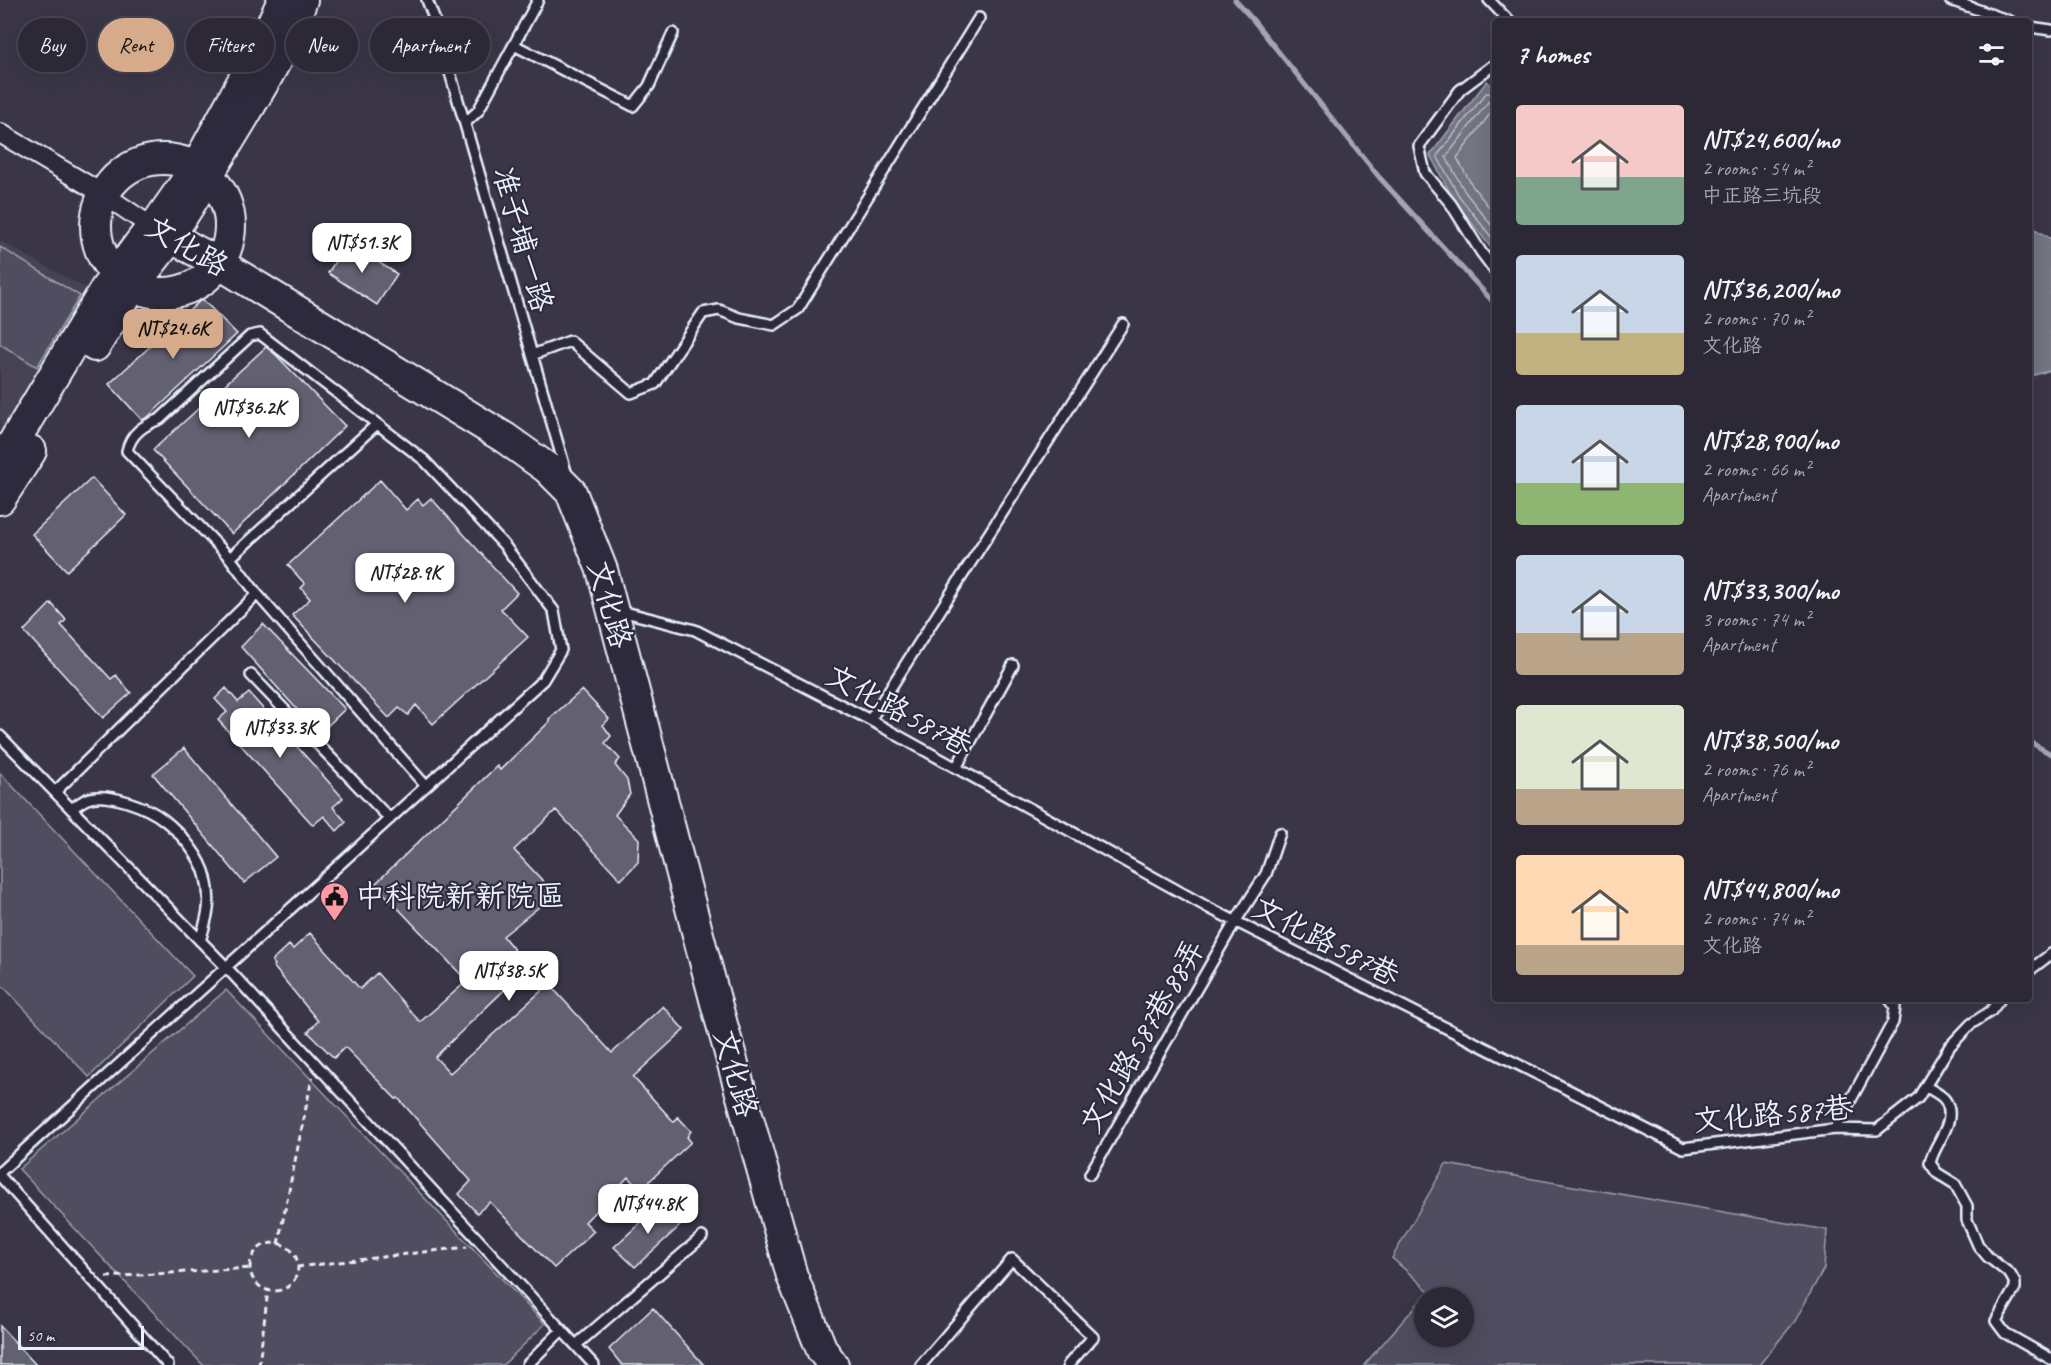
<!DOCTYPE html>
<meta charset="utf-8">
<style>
:root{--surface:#2c2836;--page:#34303e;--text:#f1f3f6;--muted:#a6a6ad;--line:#484451;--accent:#d6ab8b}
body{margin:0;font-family:Caveat,"LXGW WenKai TC",sans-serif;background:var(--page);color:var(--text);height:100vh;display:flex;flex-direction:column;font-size:22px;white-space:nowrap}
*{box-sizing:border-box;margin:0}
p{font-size:20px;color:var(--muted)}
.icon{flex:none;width:33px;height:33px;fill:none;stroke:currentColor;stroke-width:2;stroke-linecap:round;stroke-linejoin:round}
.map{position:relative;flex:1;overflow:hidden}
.drawer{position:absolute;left:1492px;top:18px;width:540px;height:984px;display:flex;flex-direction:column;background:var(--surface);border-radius:6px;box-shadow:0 6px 24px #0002,0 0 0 2px var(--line)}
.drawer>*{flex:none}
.top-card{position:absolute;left:18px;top:18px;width:570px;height:54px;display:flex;gap:12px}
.buttons{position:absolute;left:1414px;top:1287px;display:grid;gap:12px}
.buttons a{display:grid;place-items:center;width:60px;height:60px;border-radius:50%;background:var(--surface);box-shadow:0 6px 24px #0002,0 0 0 2px var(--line);font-size:30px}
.scale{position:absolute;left:18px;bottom:15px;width:126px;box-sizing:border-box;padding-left:6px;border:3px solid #e8f1f8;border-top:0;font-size:16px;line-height:21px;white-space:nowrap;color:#e8f1f8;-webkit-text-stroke:4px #2f2a3d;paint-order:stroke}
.price{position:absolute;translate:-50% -51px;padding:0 14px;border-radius:12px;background:#fff;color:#222;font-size:20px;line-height:39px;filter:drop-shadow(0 2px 3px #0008)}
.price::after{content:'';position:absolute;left:50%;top:36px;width:18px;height:14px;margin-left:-9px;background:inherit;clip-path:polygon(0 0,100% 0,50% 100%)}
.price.selected{background:var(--accent);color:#111}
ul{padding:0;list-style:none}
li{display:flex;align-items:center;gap:18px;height:150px;padding:0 24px}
li span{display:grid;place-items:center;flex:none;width:168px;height:120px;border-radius:6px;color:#555}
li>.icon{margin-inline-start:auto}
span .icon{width:72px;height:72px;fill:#fffc;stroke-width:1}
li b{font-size:26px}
h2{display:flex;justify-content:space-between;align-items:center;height:72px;padding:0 24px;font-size:26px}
.tag{padding:0 21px;border-radius:27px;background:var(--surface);box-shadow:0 6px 24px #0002,0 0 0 2px var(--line);font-size:21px;line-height:54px}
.tag.selected{background:var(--accent);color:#111}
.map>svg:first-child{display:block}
</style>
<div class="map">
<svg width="2051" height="1365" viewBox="0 0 2051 1365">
<rect width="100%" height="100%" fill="#3a3648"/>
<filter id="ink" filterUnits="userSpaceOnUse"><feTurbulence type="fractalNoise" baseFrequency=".0167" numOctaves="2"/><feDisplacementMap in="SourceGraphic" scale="12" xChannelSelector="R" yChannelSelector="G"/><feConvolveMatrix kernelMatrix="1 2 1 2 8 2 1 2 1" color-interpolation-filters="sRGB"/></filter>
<g filter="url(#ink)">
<path fill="#464354" d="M 0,241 L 93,292 L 0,450 Z"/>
<path fill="#504e5f" stroke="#9ca0ac" stroke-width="1.5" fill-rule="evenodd" d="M 0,247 L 80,296 L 37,367 L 0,344 Z
M 0,773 L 193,976 L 89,1077 L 0,983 Z
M 226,990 L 545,1324 L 503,1365 L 203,1365 L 19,1169 Z
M 1446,1164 L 1827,1230 L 1824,1268 L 1795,1321 L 1759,1365 L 1364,1365 L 1429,1291 L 1392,1258 ZM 1425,1298 L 1464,1298 L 1464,1336 L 1425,1336 Z"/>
<path fill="#737482" stroke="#a2a6b1" stroke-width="1.5" d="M 1487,81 L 1496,90 L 1495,253 L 1454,200 L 1430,155 Z
M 2030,226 L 2051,239 L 2051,370 L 2034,375 L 2030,369 Z"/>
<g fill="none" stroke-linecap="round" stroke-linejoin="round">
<path stroke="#b9bfc9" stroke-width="1.5" d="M 1496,94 L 1486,93 L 1437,156 L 1459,196 L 1496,243
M 1496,101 L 1488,102 L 1446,157 L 1465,192 L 1496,231
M 1496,110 L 1492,111 L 1457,158 L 1473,187 L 1496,216"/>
<path stroke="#a2a6b1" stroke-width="5" d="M 1235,0 L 1253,20 L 1379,177 L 1496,305
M 2030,742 L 2051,754"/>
</g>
<path fill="#636171" stroke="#e8f1f8" stroke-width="1.5" d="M 347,242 L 397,274 L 377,305 L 328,273 Z
M 202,299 L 237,334 L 148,417 L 142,420 L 109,384 Z
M 266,347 L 276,355 L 345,426 L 232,534 L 153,450 Z
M 92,478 L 126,515 L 67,571 L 32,534 Z
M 380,480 L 406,510 L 418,499 L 423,505 L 431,498 L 517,593 L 501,609 L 528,637 L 433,724 L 416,705 L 408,715 L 399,708 L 389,718 L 292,615 L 310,599 L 301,588 L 305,584 L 288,565 Z
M 51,603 L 66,620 L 61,625 L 111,679 L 116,675 L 131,693 L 103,718 L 24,631 Z
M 263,624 L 345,709 L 319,734 L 241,647 Z
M 226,688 L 238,702 L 249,693 L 343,798 L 333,807 L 346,822 L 337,831 L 324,816 L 313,825 L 218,720 L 227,712 L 215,699 Z
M 582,690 L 609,719 L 603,725 L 611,736 L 605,743 L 620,759 L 615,765 L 627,780 L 630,794 L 615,815 L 639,839 L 638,862 L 621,880 L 556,810 L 514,850 L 555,894 L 503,936 L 528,967 L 435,1057 L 450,1073 L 549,984 L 612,1053 L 663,1006 L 684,1030 L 633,1077 L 674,1122 L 678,1117 L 691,1131 L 687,1137 L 691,1142 L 640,1190 L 628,1177 L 585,1222 L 594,1231 L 554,1268 L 490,1202 L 477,1213 L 459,1194 L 471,1181 L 398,1098 L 396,1099 L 345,1047 L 334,1058 L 308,1032 L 318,1021 L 273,966 L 275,965 L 272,961 L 289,945 L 293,949 L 310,933 L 360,989 L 377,973 L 420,1022 L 467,981 L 375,884 L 497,766 L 500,770 L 550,721 L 549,719 Z
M 184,748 L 276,857 L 244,883 L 153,774 Z
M 663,1202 L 682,1224 L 635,1267 L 614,1247 Z
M 653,1308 L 704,1365 L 622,1365 L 609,1349 Z
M 0,1326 L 36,1365 L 0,1365 Z"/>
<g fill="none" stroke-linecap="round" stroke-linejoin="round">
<defs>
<path id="service" d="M 427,0 L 435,21 L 567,475
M 1489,0 L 1509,21
M 1950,0 L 2010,21
M 2030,27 L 2051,30
M 514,45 L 633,106 L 649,86 L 673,33
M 1496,63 L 1460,90 L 1419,146 L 1425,173 L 1451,204 L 1481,252 L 1496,272
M 465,123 L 478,111 L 538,0
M 532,355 L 570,341 L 631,393 L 655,384 L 703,313 L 719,310 L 739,318 L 774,325 L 798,309 L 979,18
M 230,558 L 377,424
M 617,610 L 695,630 L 870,720 L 1209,908 L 1683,1148 L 1835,1129 L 1877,1130 L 1918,1098 L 1950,1046 L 1971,1024 L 1991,1011 L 2000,999
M 251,675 L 390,819
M 870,720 L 1123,324
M 0,736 L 227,968 L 594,1365
M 956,768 L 1013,665
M 55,792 L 257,594
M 71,809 C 76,806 82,801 87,799 C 106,791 148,807 164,820 C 181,833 202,858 206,878 C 212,903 207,918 200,941
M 2030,970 L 2051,954
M 1925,1086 C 1931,1090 1941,1094 1945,1100 C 1959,1121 1934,1143 1930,1163 L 1937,1173 L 1955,1184 L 1967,1206 L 1967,1220 L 1978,1245 L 1988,1257 L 2010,1274 L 2015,1283 L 2015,1288 L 1996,1321 L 2005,1333 L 2051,1359
M 1835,1129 L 1893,1022 L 1895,1007 L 1890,999
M 0,1172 L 543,680 L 561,650 L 554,611 L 504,545 L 424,460 L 260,334 L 250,336 L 160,419 C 144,425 131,433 127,451 L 230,558 L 257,594 L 425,785
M 1090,1174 L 1235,922 L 1266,874 L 1280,833
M 0,1176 L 168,1365
M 576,1345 L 702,1237
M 527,1365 L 562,1330
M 921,1365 L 1012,1259 L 1093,1337 L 1068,1365"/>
<path id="minor" d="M 0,133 L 103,194 L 152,227"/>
<path id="secondary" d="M 152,227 L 194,167 L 259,47 L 281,0
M 172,236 C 196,199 219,161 242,123 C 266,83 290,44 304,0"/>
<path id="primary" d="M96 226a67 67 0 1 1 134 0a67 67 0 1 1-134 0Z
M 95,346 L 132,287 L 172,236
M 0,465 L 106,288 L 152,227 L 220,264 L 505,438 L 547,468 L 571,492 L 602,570 L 716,1003 L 792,1276 L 822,1350 L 833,1365
M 0,499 L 31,451"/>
</defs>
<use href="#service" stroke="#e8f1f8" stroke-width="14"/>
<use href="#minor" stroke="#e8f1f8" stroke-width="22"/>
<use href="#secondary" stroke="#e8f1f8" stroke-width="30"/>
<use href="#primary" stroke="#e8f1f8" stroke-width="34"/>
<path stroke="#e8f1f8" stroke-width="3" stroke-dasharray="6 4.5" stroke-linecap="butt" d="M250 1267a24 24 0 1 1 48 0a24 24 0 1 1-48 0Z
M 278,1244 L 312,1078
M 297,1267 L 467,1247
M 106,1277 L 251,1268
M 259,1365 L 268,1290"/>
<use href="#service" stroke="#2f2a3d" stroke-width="9"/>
<use href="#minor" stroke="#2f2a3d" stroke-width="18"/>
<use href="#secondary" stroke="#2f2a3d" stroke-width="26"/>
<use href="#primary" stroke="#2f2a3d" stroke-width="30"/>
</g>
</g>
<defs>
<symbol id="civic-pin" viewBox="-11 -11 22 30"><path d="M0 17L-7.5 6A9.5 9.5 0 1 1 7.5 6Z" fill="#ff9aa2" stroke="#2f2a3d"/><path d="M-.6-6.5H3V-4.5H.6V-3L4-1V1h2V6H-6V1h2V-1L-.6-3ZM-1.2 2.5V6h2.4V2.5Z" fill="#111"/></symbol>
</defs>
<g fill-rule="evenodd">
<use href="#civic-pin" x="318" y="880" width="33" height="45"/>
</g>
<g text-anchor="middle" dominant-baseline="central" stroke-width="4.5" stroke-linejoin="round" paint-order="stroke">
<g font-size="30" fill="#e8f1f8" stroke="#2f2a3d">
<text transform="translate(523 239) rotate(74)">准子埔一路</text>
<text transform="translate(187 246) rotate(30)">文化路</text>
<text transform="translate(610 604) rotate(74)">文化路</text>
<text transform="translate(899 710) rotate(28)">文化路587巷</text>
<text transform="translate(1326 941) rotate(27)">文化路587巷</text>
<text transform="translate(1142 1036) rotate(-60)">文化路587巷88弄</text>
<text transform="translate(736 1073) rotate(74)">文化路</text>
<text transform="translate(1773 1114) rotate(-5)">文化路587巷</text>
</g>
<g font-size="30" fill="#e8f1f8" stroke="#2f2a3d" text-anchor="start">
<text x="355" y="896">中科院新新院區</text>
</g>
</g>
</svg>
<div class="buttons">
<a><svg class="icon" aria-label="layers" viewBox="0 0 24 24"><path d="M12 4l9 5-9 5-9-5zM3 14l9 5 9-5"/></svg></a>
</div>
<div class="scale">50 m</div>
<b class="price" style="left:362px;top:274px">NT$51.3K</b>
<b class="price selected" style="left:173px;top:360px">NT$24.6K</b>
<b class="price" style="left:249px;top:439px">NT$36.2K</b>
<b class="price" style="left:405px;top:604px">NT$28.9K</b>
<b class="price" style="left:280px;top:759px">NT$33.3K</b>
<b class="price" style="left:509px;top:1002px">NT$38.5K</b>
<b class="price" style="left:648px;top:1235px">NT$44.8K</b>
<div class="top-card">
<a class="tag">Buy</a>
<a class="tag selected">Rent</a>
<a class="tag">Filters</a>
<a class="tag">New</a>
<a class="tag">Apartment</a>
</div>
<section class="drawer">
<h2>7 homes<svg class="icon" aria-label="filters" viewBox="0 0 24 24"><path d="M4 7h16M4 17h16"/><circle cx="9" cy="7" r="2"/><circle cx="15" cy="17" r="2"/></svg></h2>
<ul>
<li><span style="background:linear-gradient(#f6c9c9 60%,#7fa58c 0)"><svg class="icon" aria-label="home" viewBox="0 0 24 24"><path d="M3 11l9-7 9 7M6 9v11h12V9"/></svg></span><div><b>NT$24,600/mo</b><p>2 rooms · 54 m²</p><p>中正路三坑段</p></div></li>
<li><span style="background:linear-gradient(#c9d6e8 65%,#c2b280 0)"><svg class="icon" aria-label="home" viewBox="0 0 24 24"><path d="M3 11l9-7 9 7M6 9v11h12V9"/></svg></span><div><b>NT$36,200/mo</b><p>2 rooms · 70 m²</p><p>文化路</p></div></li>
<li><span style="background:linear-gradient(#c9d6e8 65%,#8fb573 0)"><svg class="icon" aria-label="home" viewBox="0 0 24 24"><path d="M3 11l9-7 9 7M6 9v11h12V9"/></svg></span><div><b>NT$28,900/mo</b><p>2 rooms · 66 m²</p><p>Apartment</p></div></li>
<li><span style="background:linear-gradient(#c9d6e8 65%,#b9a48a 0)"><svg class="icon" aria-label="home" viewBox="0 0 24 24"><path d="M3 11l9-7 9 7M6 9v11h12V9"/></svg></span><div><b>NT$33,300/mo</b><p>3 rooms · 74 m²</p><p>Apartment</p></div></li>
<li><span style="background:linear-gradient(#dfe7d0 70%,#b9a48a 0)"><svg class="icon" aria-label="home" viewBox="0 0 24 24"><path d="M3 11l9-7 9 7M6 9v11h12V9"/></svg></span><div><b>NT$38,500/mo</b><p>2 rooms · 76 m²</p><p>Apartment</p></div></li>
<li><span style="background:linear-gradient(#ffd9b3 75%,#b9a48a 0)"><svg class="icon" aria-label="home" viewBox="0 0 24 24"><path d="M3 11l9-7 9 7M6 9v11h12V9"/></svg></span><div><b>NT$44,800/mo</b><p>2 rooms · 74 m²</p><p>文化路</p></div></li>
</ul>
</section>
</div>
